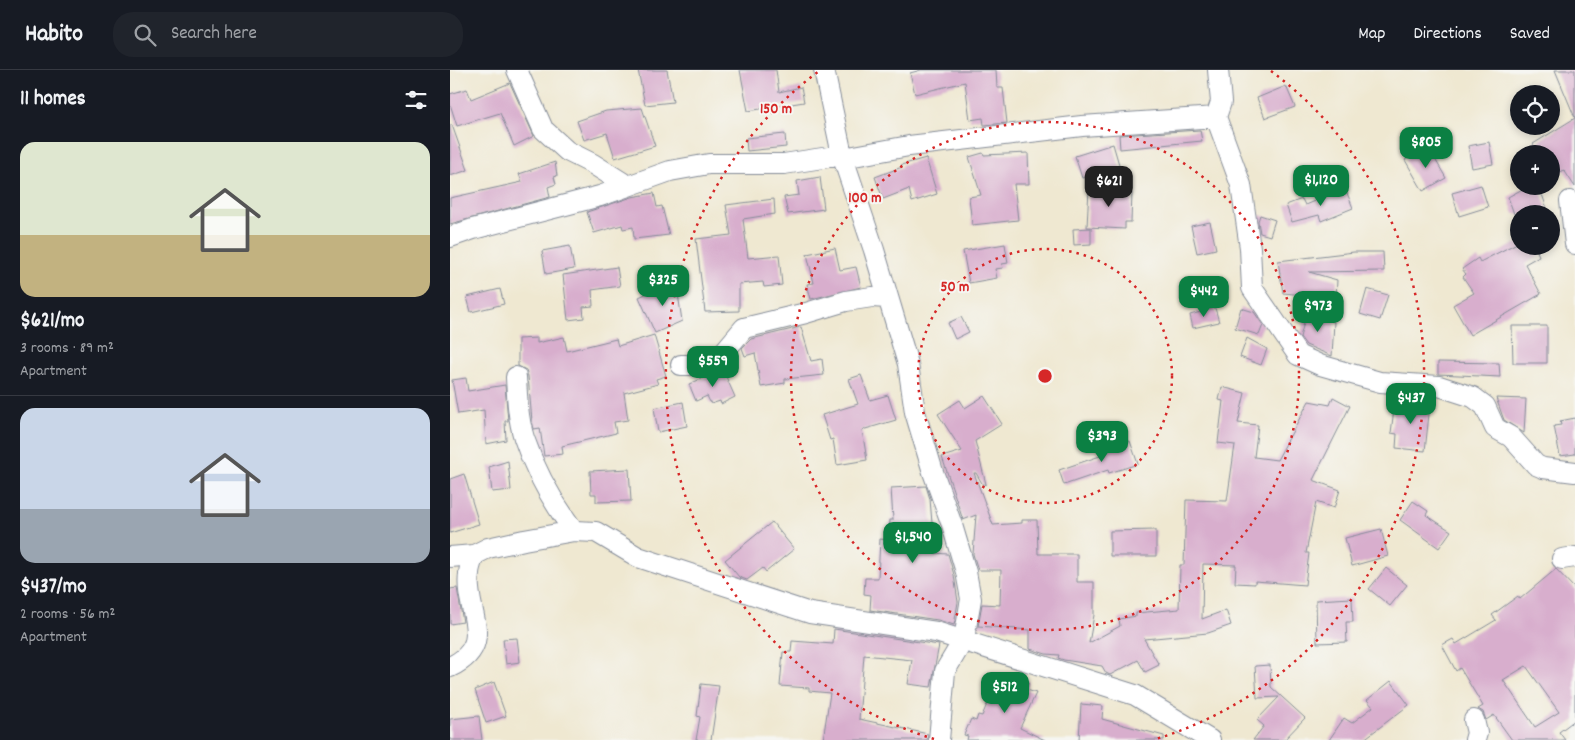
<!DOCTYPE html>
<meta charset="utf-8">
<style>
:root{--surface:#171b24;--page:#20242c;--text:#f1f3f6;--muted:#9ea1a6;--line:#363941;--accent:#0b8043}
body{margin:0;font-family:Dekko,sans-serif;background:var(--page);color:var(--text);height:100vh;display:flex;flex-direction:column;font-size:19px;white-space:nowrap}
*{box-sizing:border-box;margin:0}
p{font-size:16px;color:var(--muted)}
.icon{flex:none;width:28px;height:28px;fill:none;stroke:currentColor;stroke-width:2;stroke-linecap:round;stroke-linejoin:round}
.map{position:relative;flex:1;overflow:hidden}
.side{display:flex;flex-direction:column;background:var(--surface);width:450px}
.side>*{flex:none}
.tools{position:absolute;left:1060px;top:15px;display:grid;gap:10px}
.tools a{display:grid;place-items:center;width:50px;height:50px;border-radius:50%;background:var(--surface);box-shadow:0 2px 8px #0003;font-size:25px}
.price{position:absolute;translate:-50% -42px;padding:0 11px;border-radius:10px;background:var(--accent);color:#fff;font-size:16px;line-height:32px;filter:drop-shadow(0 1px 2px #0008)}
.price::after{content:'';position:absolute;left:50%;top:30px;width:15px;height:11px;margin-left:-8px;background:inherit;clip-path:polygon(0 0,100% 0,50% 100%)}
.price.on{background:#222;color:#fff}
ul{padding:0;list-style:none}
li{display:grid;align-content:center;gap:10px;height:265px;padding:0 20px}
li+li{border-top:1px solid var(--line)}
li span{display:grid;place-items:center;height:155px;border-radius:15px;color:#555}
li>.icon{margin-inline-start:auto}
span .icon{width:90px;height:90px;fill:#fffc;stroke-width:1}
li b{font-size:21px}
h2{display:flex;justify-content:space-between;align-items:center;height:60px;padding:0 20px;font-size:21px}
header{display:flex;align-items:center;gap:30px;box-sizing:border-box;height:70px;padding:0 25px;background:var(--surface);border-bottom:1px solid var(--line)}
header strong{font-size:24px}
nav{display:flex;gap:28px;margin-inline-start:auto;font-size:18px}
.search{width:350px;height:45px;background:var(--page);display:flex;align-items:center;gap:12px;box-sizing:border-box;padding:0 18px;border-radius:20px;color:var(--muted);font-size:19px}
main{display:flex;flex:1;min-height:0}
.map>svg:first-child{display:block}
</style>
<header>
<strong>Habito</strong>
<div class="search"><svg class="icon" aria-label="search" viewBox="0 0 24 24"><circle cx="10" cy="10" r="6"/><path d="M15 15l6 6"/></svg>Search here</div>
<nav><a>Map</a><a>Directions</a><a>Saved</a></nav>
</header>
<main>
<section class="side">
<h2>11 homes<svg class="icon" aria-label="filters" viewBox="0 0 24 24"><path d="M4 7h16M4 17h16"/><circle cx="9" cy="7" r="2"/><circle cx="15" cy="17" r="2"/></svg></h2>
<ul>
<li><span style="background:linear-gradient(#dfe7d0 60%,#c2b280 0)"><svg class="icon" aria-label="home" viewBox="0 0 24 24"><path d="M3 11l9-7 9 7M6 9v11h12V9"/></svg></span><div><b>$621/mo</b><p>3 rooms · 89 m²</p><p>Apartment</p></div></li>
<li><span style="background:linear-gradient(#c9d6e8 65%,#9aa5b1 0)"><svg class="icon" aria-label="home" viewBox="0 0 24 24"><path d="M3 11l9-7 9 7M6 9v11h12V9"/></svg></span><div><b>$437/mo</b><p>2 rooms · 56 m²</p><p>Apartment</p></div></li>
</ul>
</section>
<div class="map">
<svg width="1125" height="670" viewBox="0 0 1125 670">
<rect width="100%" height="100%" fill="#f6f6f2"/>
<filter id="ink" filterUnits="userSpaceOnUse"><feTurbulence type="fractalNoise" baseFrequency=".02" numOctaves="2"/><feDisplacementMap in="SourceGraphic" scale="10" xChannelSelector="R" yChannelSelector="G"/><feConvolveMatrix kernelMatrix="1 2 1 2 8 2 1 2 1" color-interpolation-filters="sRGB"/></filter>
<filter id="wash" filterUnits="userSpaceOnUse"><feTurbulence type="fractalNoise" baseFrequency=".0096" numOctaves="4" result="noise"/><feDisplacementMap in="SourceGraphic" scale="20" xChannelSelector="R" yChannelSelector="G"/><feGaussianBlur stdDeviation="1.12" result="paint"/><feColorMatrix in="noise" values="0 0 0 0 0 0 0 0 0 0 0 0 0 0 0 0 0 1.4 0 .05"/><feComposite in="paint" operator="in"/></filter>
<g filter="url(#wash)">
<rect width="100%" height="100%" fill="#efe8d1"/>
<g id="blocks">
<path fill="#d8aecd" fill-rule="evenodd" d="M 188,0 L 217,0 L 223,32 L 195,35 Z
M 290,0 L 326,0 L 329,22 L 351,17 L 354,32 L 298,41 Z
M 471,0 L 546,0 L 547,18 L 553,18 L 557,53 L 534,55 L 533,48 L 520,50 L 515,12 L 465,24 L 460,3 Z
M 1105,0 L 1125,0 L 1125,48 Z
M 60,13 L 84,66 L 64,76 L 50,43 L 7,56 L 0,34 L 0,24 L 17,19 L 21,29 Z
M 836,16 L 845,37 L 815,48 L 807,28 Z
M 192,38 L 205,76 L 165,88 L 157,63 L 134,70 L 127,51 L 156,41 Z
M 1125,48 L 1125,117 L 1114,100 L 1101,108 L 1101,84 L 1089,84 L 1083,74 Z
M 0,55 L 2,55 L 18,100 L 0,106 Z
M 750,60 L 752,71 L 670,79 L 669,65 Z
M 335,64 L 336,77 L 297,81 L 296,68 Z
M 1039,72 L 1043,94 L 1022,98 L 1018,76 Z
M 663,74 L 670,98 L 632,108 L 625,86 Z
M 978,77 L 996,108 L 973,121 L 955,90 Z
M 533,83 L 534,85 L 578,83 L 579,114 L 564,114 L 568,150 L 522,155 L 519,127 L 531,125 L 519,87 Z
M 476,88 L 487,124 L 462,132 L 459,119 L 433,129 L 425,107 L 452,97 L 451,95 Z
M 105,92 L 107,106 L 104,107 L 106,114 L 98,117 L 100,127 L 0,154 L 0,128 L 72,112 L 69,104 Z
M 370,107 L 374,139 L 338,144 L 334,127 L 349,125 L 347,111 Z
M 1031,115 L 1038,137 L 1009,146 L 1002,123 Z
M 1078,116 L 1089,116 L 1099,144 L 1064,144 L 1058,127 Z
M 639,118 L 673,119 L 673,123 L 682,123 L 681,152 L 675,152 L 675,159 L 637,157 Z
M 895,118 L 903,138 L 871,151 L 869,145 L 842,152 L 836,135 L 852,129 L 855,135 Z
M 204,123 L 207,137 L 212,136 L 219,165 L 184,169 L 183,157 L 173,159 L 172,155 L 144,163 L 137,142 L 182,127 Z
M 324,129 L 325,144 L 293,149 L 298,188 L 329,185 L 332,215 L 314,217 L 313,212 L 289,214 L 289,241 L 255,242 L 246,169 L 281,165 L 276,135 Z
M 810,145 L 825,150 L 820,166 L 810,163 L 808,151 Z
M 760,152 L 766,179 L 747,183 L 741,156 Z
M 641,158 L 641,174 L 624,175 L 623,159 Z
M 1069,172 L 1069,176 L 1085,176 L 1089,186 L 1075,194 L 1091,224 L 1020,265 L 1003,235 L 1024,223 L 1013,207 L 1016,204 L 1012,199 L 1028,188 L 1030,192 Z
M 555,174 L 558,193 L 552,194 L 553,198 L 545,199 L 547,208 L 519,213 L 513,181 Z
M 120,176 L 124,199 L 96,204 L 92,181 Z
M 385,178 L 390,200 L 406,197 L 411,217 L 361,229 L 357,214 L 364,213 L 357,184 Z
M 904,182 L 933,182 L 934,201 L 859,202 L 887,210 L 886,228 L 833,223 L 828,191 Z
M 167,197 L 170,216 L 142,220 L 143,236 L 133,237 L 134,248 L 118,250 L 113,205 Z
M 226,210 L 232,251 L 205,263 L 189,227 Z
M 50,219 L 54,234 L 21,242 L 17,227 Z
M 917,219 L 938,225 L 930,250 L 910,244 Z
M 765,238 L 769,252 L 743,258 L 740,245 Z
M 791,238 L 804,242 L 813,255 L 809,265 L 785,258 Z
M 857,242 L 884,252 L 882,286 L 856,275 L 850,267 Z
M 511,247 L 519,262 L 505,269 L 498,253 Z
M 1062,256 L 1097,256 L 1097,293 L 1063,293 Z
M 351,257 L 361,291 L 372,289 L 374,305 L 335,309 L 335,313 L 311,317 L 305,283 L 295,286 L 292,278 L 301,269 Z
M 204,265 L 216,306 L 206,309 L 208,314 L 174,323 L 178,350 L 164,352 L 166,363 L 112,376 L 113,384 L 94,386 L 90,358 L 84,359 L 82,351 L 78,306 L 76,300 L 68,296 L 68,269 L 87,268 L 87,273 L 114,267 L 117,281 L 166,269 L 168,276 Z
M 797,268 L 817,279 L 811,295 L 790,287 Z
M 988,292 L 1049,293 L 1050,307 L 988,304 Z
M 273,300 L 285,327 L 271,334 L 270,331 L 261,334 L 257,326 L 246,331 L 239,314 Z
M 411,305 L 420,330 L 438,325 L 446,350 L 412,360 L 417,390 L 387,395 L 383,369 L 380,370 L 372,345 L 408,334 L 399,309 Z
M 16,308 L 18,321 L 55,315 L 58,351 L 55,351 L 56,370 L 36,374 L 34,340 L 8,344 L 2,310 Z
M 772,317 L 795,323 L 788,353 L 808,355 L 804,387 L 827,390 L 859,331 L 880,335 L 883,327 L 900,336 L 863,410 L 890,420 L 884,438 L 866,432 L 856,483 L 859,483 L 855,515 L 805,511 L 805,514 L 785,513 L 786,495 L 753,494 L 752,549 L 776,540 L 781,555 L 758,563 L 694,569 L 709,595 L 695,602 L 688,590 L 660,605 L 656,603 L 652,596 L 614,590 L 608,588 L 609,585 L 596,584 L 580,579 L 580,560 L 528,556 L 532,534 L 550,535 L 551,500 L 528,500 L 523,484 L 526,445 L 513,450 L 492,387 L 512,381 L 488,344 L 510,330 L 515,338 L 534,326 L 552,354 L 525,371 L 536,414 L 533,415 L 526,403 L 524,403 L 543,455 L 572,453 L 572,450 L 587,450 L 588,484 L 627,484 L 627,512 L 644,512 L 644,545 L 639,573 L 670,556 L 669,549 L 686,546 L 686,543 L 729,539 L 730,495 L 734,495 L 736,430 L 777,431 L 785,375 L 768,373 L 773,331 L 769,330 Z
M 1046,328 L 1076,329 L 1074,363 L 1054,350 Z
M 945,331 L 980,335 L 975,381 L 946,378 L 947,364 L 941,363 Z
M 233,332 L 237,356 L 208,362 L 204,338 Z
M 1125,348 L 1125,384 L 1110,386 L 1104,356 L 1111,355 L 1110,351 Z
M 680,371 L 688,394 L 659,403 L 658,400 L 614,415 L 609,400 L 653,385 L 651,380 Z
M 58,391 L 61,420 L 42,422 L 39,397 Z
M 179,399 L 181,431 L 146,432 L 146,424 L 141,424 L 140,401 Z
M 14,404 L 29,454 L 0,463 L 0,409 Z
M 476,416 L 480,429 L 482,453 L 484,453 L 483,483 L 498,484 L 504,505 L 508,532 L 504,555 L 488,550 L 420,540 L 421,525 L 414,524 L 415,508 L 428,508 L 430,469 L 439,470 L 440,450 L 443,450 L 441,418 Z
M 963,431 L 978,441 L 976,445 L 1001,461 L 989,478 L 950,450 Z
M 322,452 L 344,479 L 316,502 L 313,498 L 297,510 L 289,507 L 275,490 Z
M 931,459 L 938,486 L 902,496 L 895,468 Z
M 706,460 L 706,486 L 660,486 L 660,461 Z
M 936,498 L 957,515 L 940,536 L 919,519 Z
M 1106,499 L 1125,519 L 1125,650 L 1109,662 L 1115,670 L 1062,670 L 1044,645 L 1036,650 L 1033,642 L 1028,639 L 1033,636 L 1010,598 L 1006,601 L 992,575 L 1003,569 L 1006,574 L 1046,550 L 1042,545 L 1068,526 L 1070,529 ZM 1076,596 L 1109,642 L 1085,657 L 1053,610 Z
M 7,518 L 13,552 L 0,554 L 0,519 Z
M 902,528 L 903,552 L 896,552 L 897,572 L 867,573 L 866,530 Z
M 384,559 L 489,575 L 481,617 L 458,614 L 462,590 L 414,585 L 409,649 L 478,664 L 477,670 L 373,670 L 380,623 L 359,621 L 359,618 L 330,616 L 333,582 L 341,582 L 342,571 L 383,574 Z
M 67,568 L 70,592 L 56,594 L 53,569 Z
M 820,595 L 821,617 L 855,648 L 834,670 L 803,670 L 814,656 L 807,650 L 829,627 L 807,628 L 805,596 Z
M 558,604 L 579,611 L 577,620 L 586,623 L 570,658 L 595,670 L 517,670 L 518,666 L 514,665 L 521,649 L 526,651 L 528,645 L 532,646 L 543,620 L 550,623 Z
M 941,611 L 959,635 L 913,670 L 879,670 L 894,648 L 902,653 L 923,637 L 917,630 Z
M 44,612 L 56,646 L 36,653 L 25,620 Z
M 251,614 L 269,616 L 261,670 L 246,670 L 250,647 L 247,646 Z
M 631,634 L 653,636 L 652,649 L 714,666 L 714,670 L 629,670 Z
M 29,646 L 32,670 L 0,670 L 0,649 Z"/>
</g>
</g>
<g filter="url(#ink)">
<use href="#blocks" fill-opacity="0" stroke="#858c98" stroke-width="1"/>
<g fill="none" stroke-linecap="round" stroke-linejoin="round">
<defs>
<path id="minor" d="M 67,0 L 93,59 L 117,81 L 143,94 L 178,116
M 374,0 L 392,85 L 424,180 L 458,294 L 465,342 L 483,402 L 502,455 L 516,502 L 521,529 L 514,569 L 495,601 L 489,670
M 766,47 L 791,115 L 800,178 L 802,218 L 848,285 L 870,295 L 930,312 L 989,316 L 1023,327 L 1035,336 L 1045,358 L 1061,367 L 1086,395 L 1093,398 L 1125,402
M 393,88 L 459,76 L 632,56 L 766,47 L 771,32 L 768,0
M 1120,131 L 1125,174
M 0,167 L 23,159 L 150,126 L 220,101 L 259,94 L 334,94 L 392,85
M 231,295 L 257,295 L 268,289 L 294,258 L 356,243 L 396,231 L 422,227 L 437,228
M 66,307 C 67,327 68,349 74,368 C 85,401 104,434 124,461
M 0,487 L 24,485
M 1112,489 L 1125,487
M 0,597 C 48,574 14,541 19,504 C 19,498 22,491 24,485 L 38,478 L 74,470 L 124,461 L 146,462 L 188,487 L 360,543 L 486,562 L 685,625 L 760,670
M 1024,650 L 1027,663 L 1025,670"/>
</defs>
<use href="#minor" stroke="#858c98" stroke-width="22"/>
<use href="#minor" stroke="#fff" stroke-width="20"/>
</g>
</g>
<g fill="none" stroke="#d62828" stroke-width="2.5" stroke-dasharray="2.5 5">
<circle cx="595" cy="306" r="127"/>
<circle cx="595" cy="306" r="254"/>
<path d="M484 669A380 380 0 0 1 369 1M821 1A380 380 0 0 1 706 669"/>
</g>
<circle cx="595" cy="306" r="8" fill="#d62828" stroke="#f6f6f2" stroke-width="2.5"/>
<g font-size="15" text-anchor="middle" font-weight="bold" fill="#d62828" stroke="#f6f6f2" stroke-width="4" stroke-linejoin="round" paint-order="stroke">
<text x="326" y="43">150 m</text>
<text x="415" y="132">100 m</text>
<text x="505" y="221">50 m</text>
</g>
</svg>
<div class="tools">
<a><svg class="icon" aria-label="locate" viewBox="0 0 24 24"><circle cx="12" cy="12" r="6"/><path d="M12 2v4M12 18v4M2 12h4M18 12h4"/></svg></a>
<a>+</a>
<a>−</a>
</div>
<b class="price" style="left:976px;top:99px">$805</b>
<b class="price" style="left:871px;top:137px">$1,120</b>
<b class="price on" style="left:659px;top:138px">$621</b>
<b class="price" style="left:213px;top:237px">$325</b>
<b class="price" style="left:754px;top:248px">$442</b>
<b class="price" style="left:868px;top:263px">$973</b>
<b class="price" style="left:263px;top:318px">$559</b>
<b class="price" style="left:961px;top:355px">$437</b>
<b class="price" style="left:652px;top:393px">$393</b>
<b class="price" style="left:463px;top:494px">$1,540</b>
<b class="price" style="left:555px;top:644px">$512</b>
</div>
</main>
